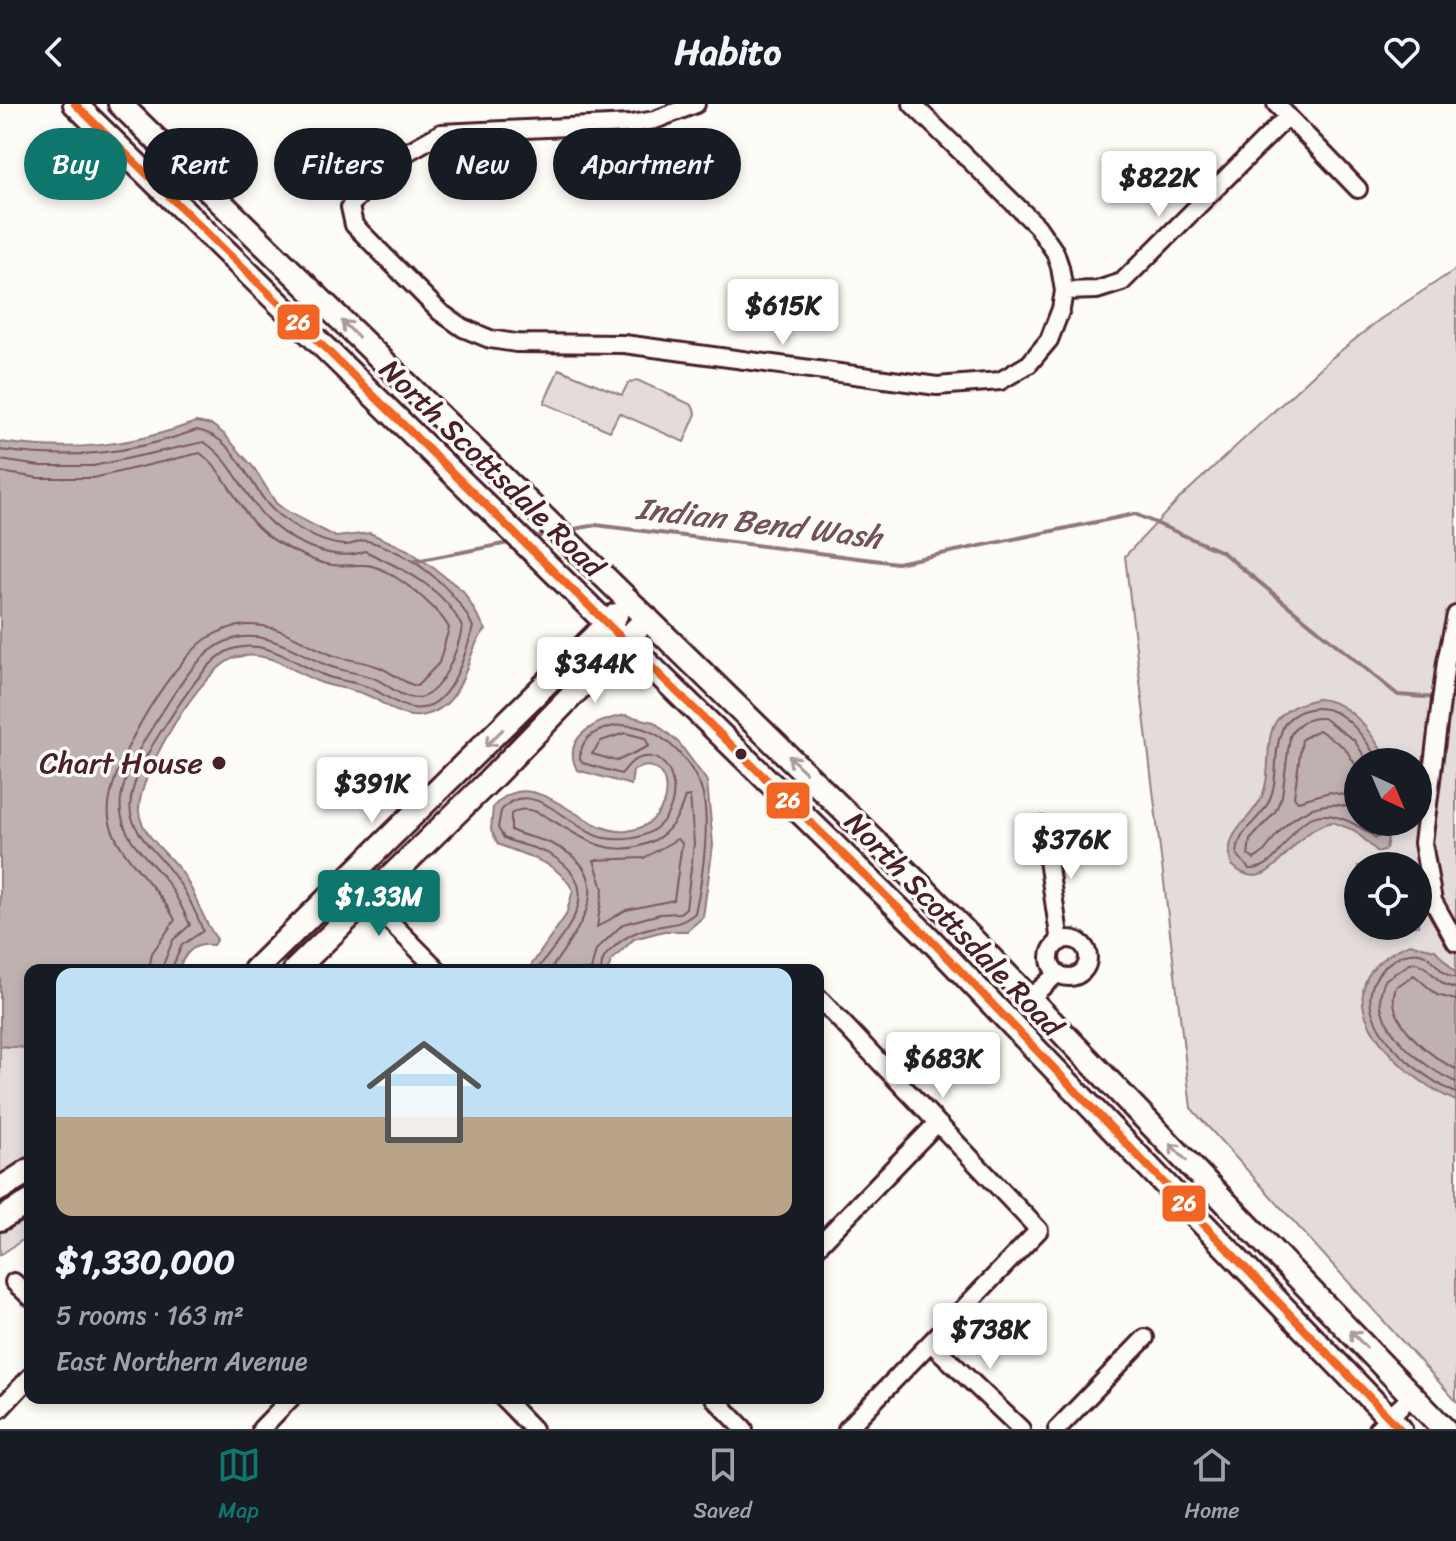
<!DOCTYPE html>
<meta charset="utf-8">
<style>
:root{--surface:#171b24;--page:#20242c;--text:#f1f3f6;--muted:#9ea1a6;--line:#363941;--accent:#0f766e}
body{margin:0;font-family:Sriracha,sans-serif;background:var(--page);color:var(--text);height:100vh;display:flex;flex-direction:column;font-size:30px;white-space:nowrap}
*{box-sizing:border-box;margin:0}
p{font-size:26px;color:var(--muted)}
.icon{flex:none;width:44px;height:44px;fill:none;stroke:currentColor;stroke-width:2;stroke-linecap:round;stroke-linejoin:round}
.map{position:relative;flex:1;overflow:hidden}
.drawer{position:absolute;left:24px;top:860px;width:800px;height:440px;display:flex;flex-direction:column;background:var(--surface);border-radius:16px;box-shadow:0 4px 12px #0003}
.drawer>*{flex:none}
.guide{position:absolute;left:24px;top:24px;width:800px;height:72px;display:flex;gap:16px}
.needle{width:52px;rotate:136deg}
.tools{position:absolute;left:1344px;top:644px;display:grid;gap:16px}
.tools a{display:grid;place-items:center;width:88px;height:88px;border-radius:50%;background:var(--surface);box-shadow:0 4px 12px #0003;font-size:40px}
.price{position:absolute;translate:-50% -68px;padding:0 18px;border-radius:8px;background:#fff;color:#222;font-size:26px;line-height:52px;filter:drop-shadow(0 2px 4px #0008)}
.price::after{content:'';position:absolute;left:50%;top:48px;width:24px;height:18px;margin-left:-12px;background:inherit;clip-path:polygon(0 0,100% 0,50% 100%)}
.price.selected{background:var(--accent);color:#fff}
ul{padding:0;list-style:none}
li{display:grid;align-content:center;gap:16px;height:424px;padding:0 32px}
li+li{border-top:2px solid var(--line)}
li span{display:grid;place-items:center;height:248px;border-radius:16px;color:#555}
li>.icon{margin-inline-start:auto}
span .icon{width:144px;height:144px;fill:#fffc;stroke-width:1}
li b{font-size:34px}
.tag{padding:0 28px;border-radius:36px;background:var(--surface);box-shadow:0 4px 12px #0003;font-size:28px;line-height:72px}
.tag.selected{background:var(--accent);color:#fff}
header{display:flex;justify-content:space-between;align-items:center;height:104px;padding:0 32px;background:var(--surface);font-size:36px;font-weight:700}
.tabs{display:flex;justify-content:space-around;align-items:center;height:112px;border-top:2px solid var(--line);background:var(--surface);font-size:22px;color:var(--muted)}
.tabs a{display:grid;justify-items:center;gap:4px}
.tabs .selected{color:var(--accent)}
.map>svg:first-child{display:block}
</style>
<header><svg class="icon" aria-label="back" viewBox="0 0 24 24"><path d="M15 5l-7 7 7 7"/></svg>Habito<svg class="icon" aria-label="heart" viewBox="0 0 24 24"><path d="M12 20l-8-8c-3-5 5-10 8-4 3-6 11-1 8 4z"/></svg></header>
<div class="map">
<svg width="1456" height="1325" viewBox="0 0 1456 1325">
<rect width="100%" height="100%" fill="#fdfcf7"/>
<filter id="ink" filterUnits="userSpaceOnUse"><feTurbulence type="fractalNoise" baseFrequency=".0125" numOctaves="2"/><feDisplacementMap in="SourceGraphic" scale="16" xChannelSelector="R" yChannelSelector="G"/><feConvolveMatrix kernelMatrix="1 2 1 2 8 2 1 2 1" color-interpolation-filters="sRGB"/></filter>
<g filter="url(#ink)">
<path fill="#e3dcda" stroke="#967e82" stroke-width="2" fill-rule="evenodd" d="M 1456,165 L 1456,1297 L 1191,1004 L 1125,452 L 1180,394 L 1328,257 L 1379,216 ZM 1358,658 L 1418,658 L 1418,718 L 1358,718 ZM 1358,762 L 1418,762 L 1418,822 L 1358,822 Z
M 559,265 L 622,291 L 628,279 L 637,276 L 692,301 L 696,310 L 684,338 L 619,309 L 610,327 L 544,299 Z
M 0,942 L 30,944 L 30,1131 L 0,1151 Z"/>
<path fill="#c0b1b1" stroke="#91777b" stroke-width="2" d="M 196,318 L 212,321 L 224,330 L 254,364 L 276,399 L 286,407 L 336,433 L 370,429 L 408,446 L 435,465 L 463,487 L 486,526 C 465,542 470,600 425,611 C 403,617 387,600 369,592 C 355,585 337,584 322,579 C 293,569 271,545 237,553 C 202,562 137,672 139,707 C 140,729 167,749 180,766 C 196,786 201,816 217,835 L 213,841 C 192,839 187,848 177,866 L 30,866 L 30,944 L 0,942 L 0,338 C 71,348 129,343 196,318 Z
M 1317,595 C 1351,597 1372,629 1387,656 L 1358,658 L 1358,718 L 1391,718 L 1386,745 L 1378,748 L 1354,726 L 1332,718 C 1286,727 1272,799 1232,761 C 1221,727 1251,719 1262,692 C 1272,669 1264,641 1275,619 C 1284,604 1301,599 1317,595 Z
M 625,611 L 654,618 L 679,639 L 707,677 L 713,741 L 703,813 L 687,827 L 664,827 L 634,835 L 611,857 L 608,866 L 528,866 L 566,811 L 573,786 C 556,756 527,753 498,740 L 491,726 L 493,703 C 535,655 580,732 627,727 C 682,720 673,643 633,667 L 631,681 L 577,666 C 560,632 598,616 625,611 Z
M 1410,840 L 1435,846 L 1456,869 L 1456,997 C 1393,970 1308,881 1410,840 Z"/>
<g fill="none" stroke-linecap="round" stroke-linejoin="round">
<path stroke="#795961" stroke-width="2" d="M 0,346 C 71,356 129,350 197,326 C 242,334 250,394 284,415 C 302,427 323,440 345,441 C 354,442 359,434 368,437 C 411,449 455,483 473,523 C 466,549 450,610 412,604 C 395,601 384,589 368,583 C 353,577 336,577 321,570 C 292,558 264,533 230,546 C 204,557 176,606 160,629 C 147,649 124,690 132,714 C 140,738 162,753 175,773 C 187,789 196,808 203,827 L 182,841 L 171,866
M 0,356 L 40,362 L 93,362 L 204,338 C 233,357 242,388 263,411 C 285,436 333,460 365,447 C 403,465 444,483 462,523 C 459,544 441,596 414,594 C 397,592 386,578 371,573 C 355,568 339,567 324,560 C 293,547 263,523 227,537 C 196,549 173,592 155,619 C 140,642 114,685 122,714 C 128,741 152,757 167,778 C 176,791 184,807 190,821 L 173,836 L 161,866
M 0,368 L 39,374 L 93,374 L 200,349 C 224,367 234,395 252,417 C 265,433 290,446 309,454 C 328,463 342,462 363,461 C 386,459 440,504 449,524 L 439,559 L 417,582 C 403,579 393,569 379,563 C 364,557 347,556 332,551 C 304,540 283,522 252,521 C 236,520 220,526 206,535 C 170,561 103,668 109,714 C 114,749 159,782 175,816 L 152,849 L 149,866
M 625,629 L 645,634 L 649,642 L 617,657 L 592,650 L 601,637 Z
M 1379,658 C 1364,632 1340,595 1305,606 C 1295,609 1285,616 1282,626 C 1272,649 1280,676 1268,699 C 1259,718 1238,725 1237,750 L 1249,765 C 1296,768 1285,667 1376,734 L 1381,731 L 1383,718
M 1358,665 L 1345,644 L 1319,626 L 1302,635 L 1294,693 L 1298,697 L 1330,688 L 1358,694
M 1358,707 C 1327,691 1295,707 1275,733 C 1268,742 1264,750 1254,755 L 1248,751 L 1250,736 L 1275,708 L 1282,692 L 1290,632 C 1296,619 1309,613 1323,614 L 1354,636 L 1368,658
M 677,735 L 682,739 L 674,796 L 626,806 L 597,823 L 603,785 L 594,756 L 644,754 Z
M 537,866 C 564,828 610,786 551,751 C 537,743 519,741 504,734 L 498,724 L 501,707 C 528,671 570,722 597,732 C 609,736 621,736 634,734 C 694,722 679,633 633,657 C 628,661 625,666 621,670 L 583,659 L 580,655 C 580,641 588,631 601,626 C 642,609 681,641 699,679 C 713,710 702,777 695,809 C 672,830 645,813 613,844 C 605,851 602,855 601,866
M 550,866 C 579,824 623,772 552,740 C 539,734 524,733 511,726 L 511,710 C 543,685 587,770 653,737 C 671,728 680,711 685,693 L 690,692 L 694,740 L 686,804 L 680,809 L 660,810 L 623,820 L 596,846 L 591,866
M 1456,874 C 1437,872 1433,844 1410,849 C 1397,852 1382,862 1376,874 C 1350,919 1420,973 1456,989
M 1456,884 C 1436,882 1431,861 1413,858 L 1386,875 C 1362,916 1423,964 1456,978
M 1456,896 L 1437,891 L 1414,871 L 1396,883 C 1383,915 1430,953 1456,965"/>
<path stroke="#91777b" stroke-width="4" d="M 569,426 L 596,421 L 897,459 L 1135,410 L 1222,448 L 1398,591 L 1438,594
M 530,434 L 549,430
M 416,457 L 514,438"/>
<defs>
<path id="minor" d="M 696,0 L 655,16 L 631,20 L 441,29 L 397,54 L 356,95 L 350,103 L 354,121 L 440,208 L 463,224 L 490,235 L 516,239 L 624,240 L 937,282 L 1000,277 L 1029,260 L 1049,236 L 1061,205 L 1064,187 L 1060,163 L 1055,148 L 1037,122 L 912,0
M 1276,0 L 1358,85
M 1064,187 L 1097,186 L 1122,178 L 1288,12
M 1456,511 L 1446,558 L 1423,739 L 1433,797 L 1456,838
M 1043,722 L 1060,838
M 349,776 L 438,866
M1050 854a19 19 0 1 1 38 0a19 19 0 1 1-38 0Z
M 818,893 L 1039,1126 L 847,1325
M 1030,894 L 1058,869
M 818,1142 L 937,1019
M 14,1178 L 30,1193
M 931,1239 L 1021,1325
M 503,1294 L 533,1325
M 714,1294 L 744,1325
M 0,1305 L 30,1273
M 261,1325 L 291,1294
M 1057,1325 L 1145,1234
M 1377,1325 L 1412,1292"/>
<path id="major" d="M 75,0 L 928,833 L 1400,1325
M 120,0 L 923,784 L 1444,1325
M 255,866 L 616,511
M 295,866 L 489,677 L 647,514
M 0,1085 L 30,1066
M 0,1115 L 30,1098"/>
</defs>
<use href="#minor" stroke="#4a1f2b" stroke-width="22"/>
<use href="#major" stroke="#4a1f2b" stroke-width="28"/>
<use href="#minor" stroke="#fdfcf7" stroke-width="16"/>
<use href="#major" stroke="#fdfcf7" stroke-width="22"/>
<defs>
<path id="bus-1" d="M 75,0 L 928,833 L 1400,1325"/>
</defs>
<use href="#bus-1" stroke="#fdfcf7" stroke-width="14"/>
<use href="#bus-1" stroke="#f26522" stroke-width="8"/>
</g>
<defs><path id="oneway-shaft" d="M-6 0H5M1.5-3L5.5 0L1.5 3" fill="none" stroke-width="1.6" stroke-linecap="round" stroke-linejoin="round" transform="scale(2)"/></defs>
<g stroke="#ac999b">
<use href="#oneway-shaft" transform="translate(350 225) rotate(-136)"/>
<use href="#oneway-shaft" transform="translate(494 634) rotate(135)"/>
<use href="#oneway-shaft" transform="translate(797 660) rotate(-136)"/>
<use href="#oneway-shaft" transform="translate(1178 1048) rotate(-134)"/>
<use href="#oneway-shaft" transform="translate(1358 1235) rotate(-134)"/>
</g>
</g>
<g fill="#4a1f2b" stroke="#fdfcf7" stroke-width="3">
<circle cx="741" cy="650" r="7"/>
<circle cx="219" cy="659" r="8"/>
</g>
<g text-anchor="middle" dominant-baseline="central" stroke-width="7" stroke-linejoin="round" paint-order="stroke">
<g font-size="30" fill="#4a1f2b" stroke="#fdfcf7">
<text transform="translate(492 364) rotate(44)">North Scottsdale Road</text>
<text transform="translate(954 820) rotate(46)">North Scottsdale Road</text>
</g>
<g font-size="30" fill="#4a1f2b" stroke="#fdfcf7" text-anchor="end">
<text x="203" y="659">Chart House</text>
</g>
<g font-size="32" font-style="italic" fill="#73525a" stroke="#fdfcf7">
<text transform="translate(759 419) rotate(7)">Indian Bend Wash</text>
</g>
</g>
<g stroke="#fdfcf7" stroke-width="3">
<rect x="276" y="199" width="45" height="38" rx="8" fill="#f26522"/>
<rect x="765" y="677" width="46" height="39" rx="8" fill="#f26522"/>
<rect x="1161" y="1080" width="46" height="39" rx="8" fill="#f26522"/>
</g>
<g font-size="22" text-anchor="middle" font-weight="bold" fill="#fff">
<text x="298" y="226">26</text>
<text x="788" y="704">26</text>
<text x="1184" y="1107">26</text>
</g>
</svg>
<div class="tools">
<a><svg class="needle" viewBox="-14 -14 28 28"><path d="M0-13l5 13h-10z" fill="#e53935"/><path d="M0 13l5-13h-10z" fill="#9ea1a6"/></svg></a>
<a><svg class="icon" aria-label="locate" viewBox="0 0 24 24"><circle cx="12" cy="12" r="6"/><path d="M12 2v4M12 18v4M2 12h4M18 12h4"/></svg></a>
</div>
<b class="price" style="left:1159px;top:115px">$822K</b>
<b class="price" style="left:783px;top:243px">$615K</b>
<b class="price" style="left:595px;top:601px">$344K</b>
<b class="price" style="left:372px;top:721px">$391K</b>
<b class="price" style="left:1071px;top:777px">$376K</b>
<b class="price selected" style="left:379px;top:834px">$1.33M</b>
<b class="price" style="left:943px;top:996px">$683K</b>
<b class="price" style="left:990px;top:1267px">$738K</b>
<div class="guide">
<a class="tag selected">Buy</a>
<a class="tag">Rent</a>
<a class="tag">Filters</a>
<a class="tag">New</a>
<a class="tag">Apartment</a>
</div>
<section class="drawer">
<ul>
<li><span style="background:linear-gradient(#bfe0f5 60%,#b9a48a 0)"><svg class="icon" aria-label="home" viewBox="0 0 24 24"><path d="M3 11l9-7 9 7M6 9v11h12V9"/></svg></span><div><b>$1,330,000</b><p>5 rooms · 163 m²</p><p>East Northern Avenue</p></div></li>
</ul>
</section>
</div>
<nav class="tabs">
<a class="selected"><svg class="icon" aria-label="map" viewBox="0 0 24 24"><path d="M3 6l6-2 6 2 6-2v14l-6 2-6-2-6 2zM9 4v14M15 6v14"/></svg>Map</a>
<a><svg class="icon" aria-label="saved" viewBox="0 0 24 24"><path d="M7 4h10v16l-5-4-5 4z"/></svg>Saved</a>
<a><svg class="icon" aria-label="home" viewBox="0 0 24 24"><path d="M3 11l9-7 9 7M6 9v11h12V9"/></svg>Home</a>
</nav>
